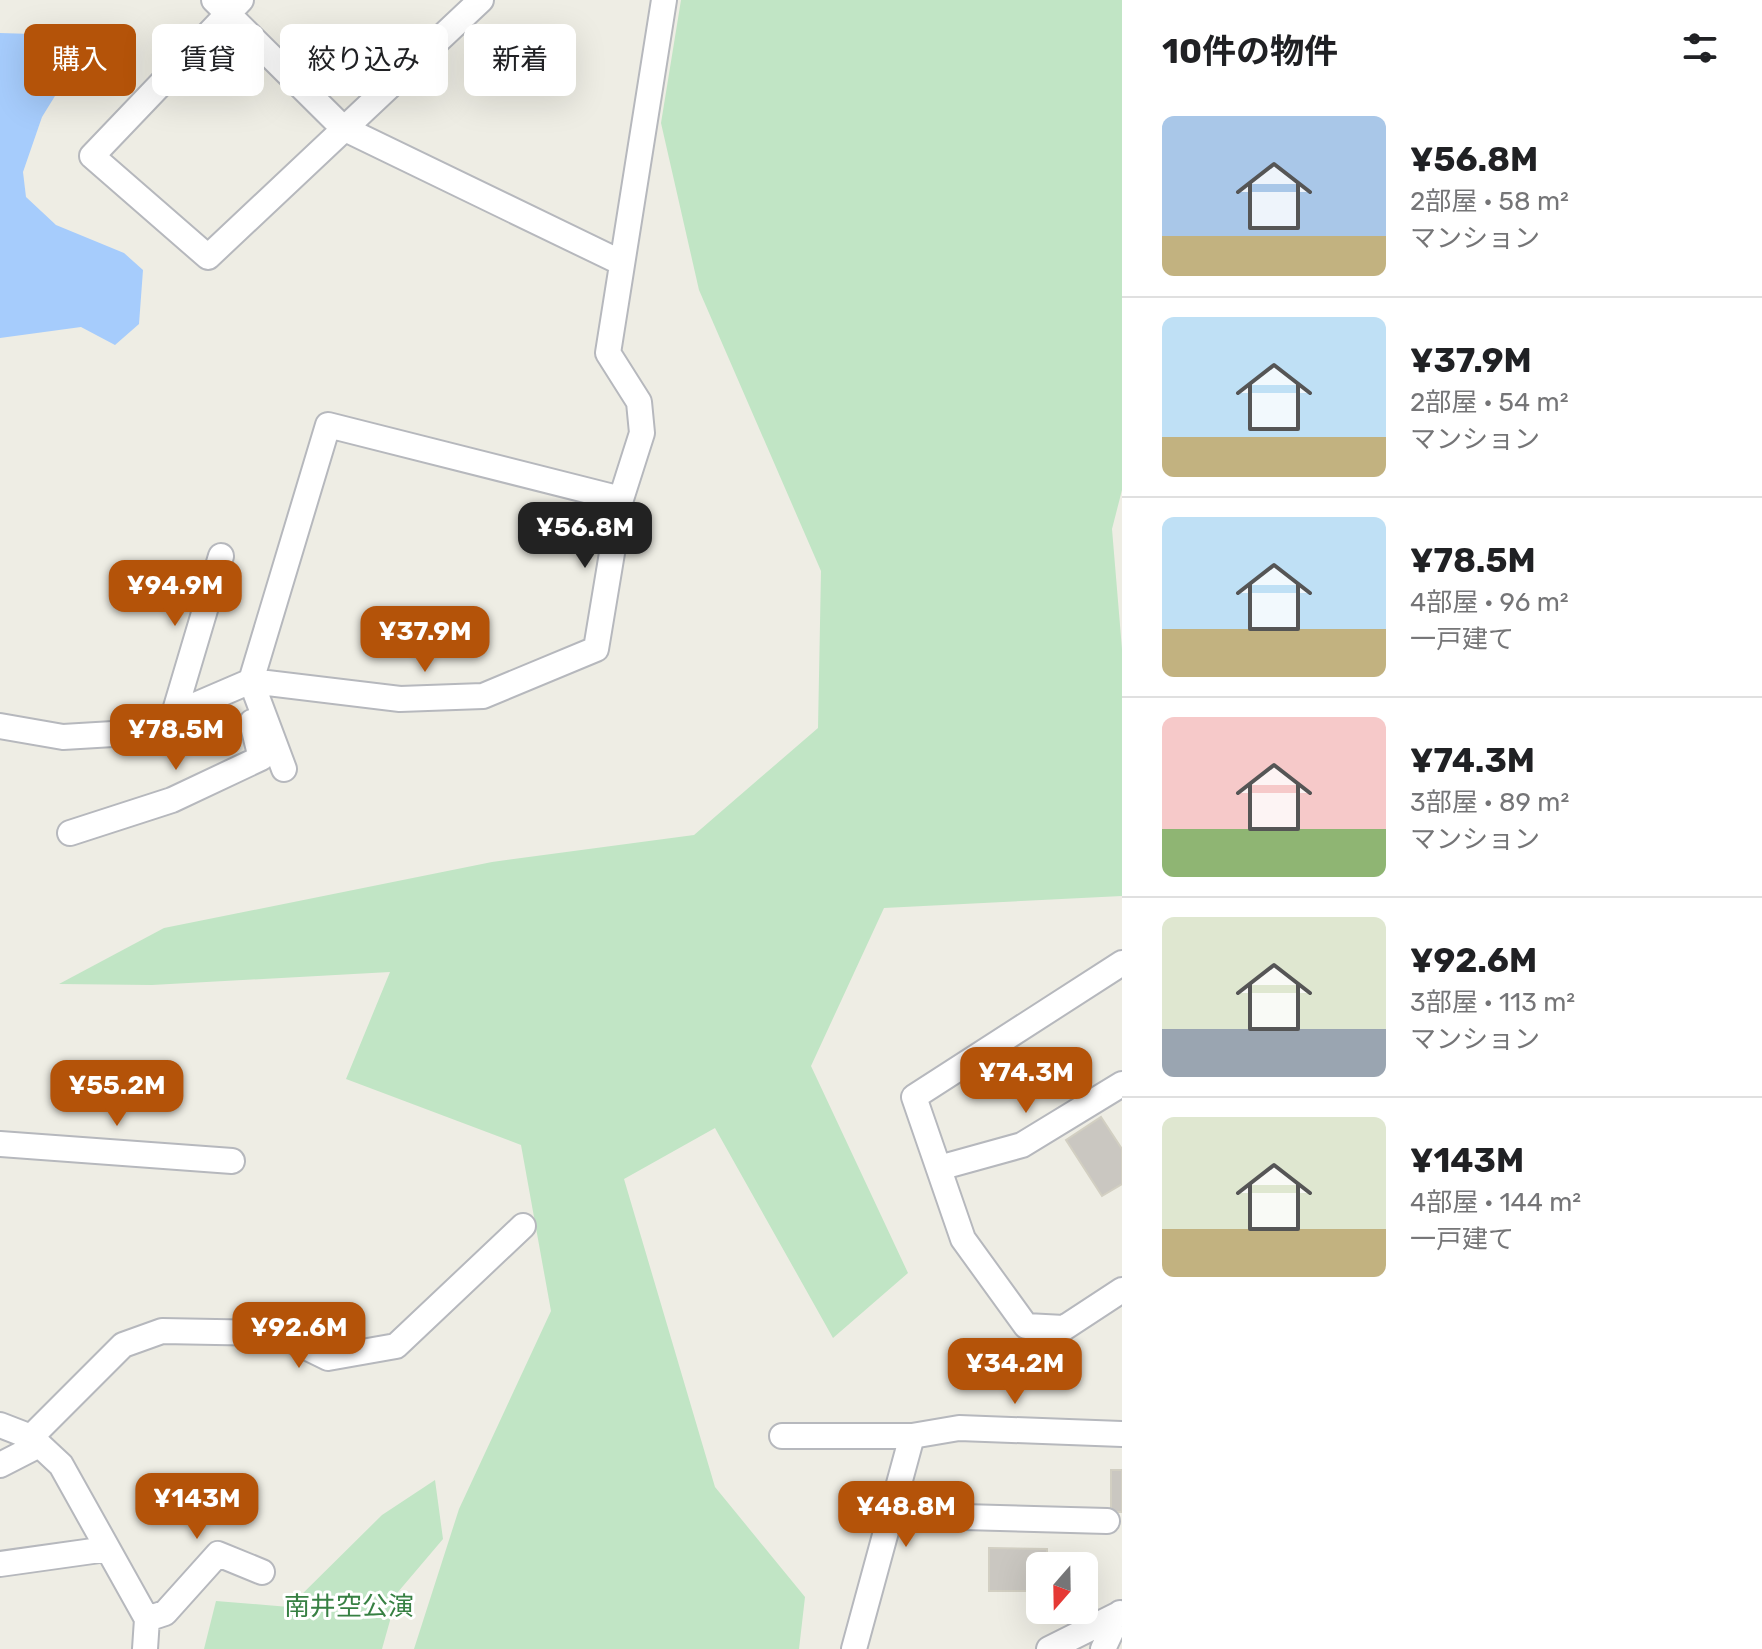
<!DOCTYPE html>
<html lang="ja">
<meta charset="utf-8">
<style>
:root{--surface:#fff;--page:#f2f2f2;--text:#202124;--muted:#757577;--line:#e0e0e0;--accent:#b45309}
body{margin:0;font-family:Rubik,"Noto Sans JP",sans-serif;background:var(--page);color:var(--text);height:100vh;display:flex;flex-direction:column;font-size:30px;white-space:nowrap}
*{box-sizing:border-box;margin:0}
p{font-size:26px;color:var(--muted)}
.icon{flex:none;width:44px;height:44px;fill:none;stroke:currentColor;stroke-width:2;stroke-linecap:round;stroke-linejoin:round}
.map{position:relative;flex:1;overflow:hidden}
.panel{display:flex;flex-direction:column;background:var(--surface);width:640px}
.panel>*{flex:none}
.guide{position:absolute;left:24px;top:24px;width:760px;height:72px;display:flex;gap:16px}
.needle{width:52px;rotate:200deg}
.fabs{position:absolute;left:1026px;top:1552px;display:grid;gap:16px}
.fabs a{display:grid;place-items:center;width:72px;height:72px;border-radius:12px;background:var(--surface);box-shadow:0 8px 32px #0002;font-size:40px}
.price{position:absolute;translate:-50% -68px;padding:0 18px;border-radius:16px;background:var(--accent);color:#fff;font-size:26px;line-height:52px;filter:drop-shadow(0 2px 4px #0008)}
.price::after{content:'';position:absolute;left:50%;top:48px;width:24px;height:18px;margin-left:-12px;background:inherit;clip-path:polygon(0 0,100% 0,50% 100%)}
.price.active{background:#222;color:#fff}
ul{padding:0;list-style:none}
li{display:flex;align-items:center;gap:24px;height:200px;padding:0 40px}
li+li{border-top:2px solid var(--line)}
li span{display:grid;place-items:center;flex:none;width:224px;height:160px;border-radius:12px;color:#555}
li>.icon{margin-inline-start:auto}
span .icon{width:96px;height:96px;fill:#fffc;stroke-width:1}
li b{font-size:34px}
h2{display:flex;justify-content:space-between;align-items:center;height:96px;padding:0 40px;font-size:34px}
.pill{padding:0 28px;border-radius:12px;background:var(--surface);box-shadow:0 8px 32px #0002;font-size:28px;line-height:72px}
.pill.active{background:var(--accent);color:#fff}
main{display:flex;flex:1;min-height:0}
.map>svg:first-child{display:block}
</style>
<main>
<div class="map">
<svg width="1122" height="1649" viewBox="0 0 1122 1649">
<rect width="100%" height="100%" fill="#eeede4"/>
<path fill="#c1e5c5" d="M 681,0 L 1122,0 L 1122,490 L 1112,529 L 1122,649 L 1122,896 L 884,908 L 811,1066 L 908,1273 L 833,1338 L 715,1128 L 624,1179 L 715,1487 L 805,1597 L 799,1649 L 414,1649 L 459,1509 L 551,1311 L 521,1145 L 346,1079 L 390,972 L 152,985 L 59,984 L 164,928 L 492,862 L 694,835 L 818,728 L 821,571 L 699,290 L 661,123 Z
M 435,1480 L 443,1539 L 398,1592 L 382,1649 L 204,1649 L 216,1601 L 289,1607 L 382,1515 Z"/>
<path fill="#a6ccfc" d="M 0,33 L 32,34 L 59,47 L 63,83 L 42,117 L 23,172 L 26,197 L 56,225 L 124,253 L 143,270 L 139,324 L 115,345 L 81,327 L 0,338 Z"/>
<path fill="#cac7c1" stroke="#d2cfc2" stroke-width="2" d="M 1101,1117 L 1122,1149 L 1122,1184 L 1102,1196 L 1066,1140 Z
M 1111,1470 L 1122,1470 L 1122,1512 L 1111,1512 Z
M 989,1548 L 1047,1549 L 1047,1566 L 1040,1566 L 1040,1591 L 989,1591 Z"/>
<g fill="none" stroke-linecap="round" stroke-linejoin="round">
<defs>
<path id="street" d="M 214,0 L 343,128 L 622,263
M 241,0 L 92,156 L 208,257 L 481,0
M 174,714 L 221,556
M 0,726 L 63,737 L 130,733 L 251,681 L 400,699 L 483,696 L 596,649 L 621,499 L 642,433 L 639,402 L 608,353 L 664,0
M 284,769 L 251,681 L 328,425 L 621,499
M 70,833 L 172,800 L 261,758 L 252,722
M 1122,963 L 914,1097 L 963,1239 L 1026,1326 L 1064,1328 L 1122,1290
M 0,1144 L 232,1161
M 939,1168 L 1022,1145 L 1122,1084
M 0,1425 L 31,1437 L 61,1465 L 147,1619 L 145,1649
M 782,1436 L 912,1436 L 959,1428 L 1122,1434
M 31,1437 L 123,1345 L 162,1331 L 277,1333 L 328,1358 L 396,1346 L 523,1226
M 0,1465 L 39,1445
M 890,1515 L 1107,1521
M 0,1564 L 107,1549
M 147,1619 L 165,1613 L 218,1554 L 262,1572
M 854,1649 L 912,1436
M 1049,1649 L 1117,1615
M 1103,1649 L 1120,1613"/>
</defs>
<use href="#street" stroke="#b6b8bd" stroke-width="28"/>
<use href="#street" stroke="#fff" stroke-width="24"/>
</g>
<g text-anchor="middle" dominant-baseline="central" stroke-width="6" stroke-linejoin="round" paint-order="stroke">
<g font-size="26" fill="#378043" stroke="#fff">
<text x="349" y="1606">南井空公演</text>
</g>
</g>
</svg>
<div class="fabs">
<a><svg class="needle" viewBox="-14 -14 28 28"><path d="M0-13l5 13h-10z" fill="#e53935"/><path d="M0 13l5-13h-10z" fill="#757577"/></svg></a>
</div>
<b class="price active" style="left:585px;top:570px">¥56.8M</b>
<b class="price" style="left:175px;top:628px">¥94.9M</b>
<b class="price" style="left:425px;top:674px">¥37.9M</b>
<b class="price" style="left:176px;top:772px">¥78.5M</b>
<b class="price" style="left:1026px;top:1115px">¥74.3M</b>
<b class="price" style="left:117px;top:1128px">¥55.2M</b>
<b class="price" style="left:299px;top:1370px">¥92.6M</b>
<b class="price" style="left:1015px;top:1406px">¥34.2M</b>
<b class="price" style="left:197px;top:1541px">¥143M</b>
<b class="price" style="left:906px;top:1549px">¥48.8M</b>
<div class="guide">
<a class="pill active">購入</a>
<a class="pill">賃貸</a>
<a class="pill">絞り込み</a>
<a class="pill">新着</a>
</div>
</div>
<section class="panel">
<h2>10件の物件<svg class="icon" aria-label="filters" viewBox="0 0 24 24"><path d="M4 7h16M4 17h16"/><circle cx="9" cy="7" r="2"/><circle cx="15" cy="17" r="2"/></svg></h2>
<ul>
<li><span style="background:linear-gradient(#a9c7e8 75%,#c2b280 0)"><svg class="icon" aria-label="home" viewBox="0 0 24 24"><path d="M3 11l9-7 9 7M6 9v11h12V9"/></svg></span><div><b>¥56.8M</b><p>2部屋 · 58 m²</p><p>マンション</p></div></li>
<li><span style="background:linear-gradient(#bfe0f5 75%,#c2b280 0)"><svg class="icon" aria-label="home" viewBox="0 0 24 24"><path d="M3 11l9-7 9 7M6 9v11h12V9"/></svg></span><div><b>¥37.9M</b><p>2部屋 · 54 m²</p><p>マンション</p></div></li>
<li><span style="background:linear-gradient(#bfe0f5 70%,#c2b280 0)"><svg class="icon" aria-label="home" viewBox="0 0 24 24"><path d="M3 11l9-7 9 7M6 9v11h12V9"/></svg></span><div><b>¥78.5M</b><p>4部屋 · 96 m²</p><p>一戸建て</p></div></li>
<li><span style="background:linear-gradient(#f6c9c9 70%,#8fb573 0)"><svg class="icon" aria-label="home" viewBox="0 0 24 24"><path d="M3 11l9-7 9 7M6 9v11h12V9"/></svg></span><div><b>¥74.3M</b><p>3部屋 · 89 m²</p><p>マンション</p></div></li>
<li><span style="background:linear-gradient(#dfe7d0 70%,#9aa5b1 0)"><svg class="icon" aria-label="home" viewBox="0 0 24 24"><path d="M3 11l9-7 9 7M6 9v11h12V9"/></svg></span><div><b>¥92.6M</b><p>3部屋 · 113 m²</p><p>マンション</p></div></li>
<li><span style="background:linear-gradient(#dfe7d0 70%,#c2b280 0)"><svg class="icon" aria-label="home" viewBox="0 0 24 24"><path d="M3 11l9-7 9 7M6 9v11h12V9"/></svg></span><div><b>¥143M</b><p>4部屋 · 144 m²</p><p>一戸建て</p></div></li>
</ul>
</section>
</main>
